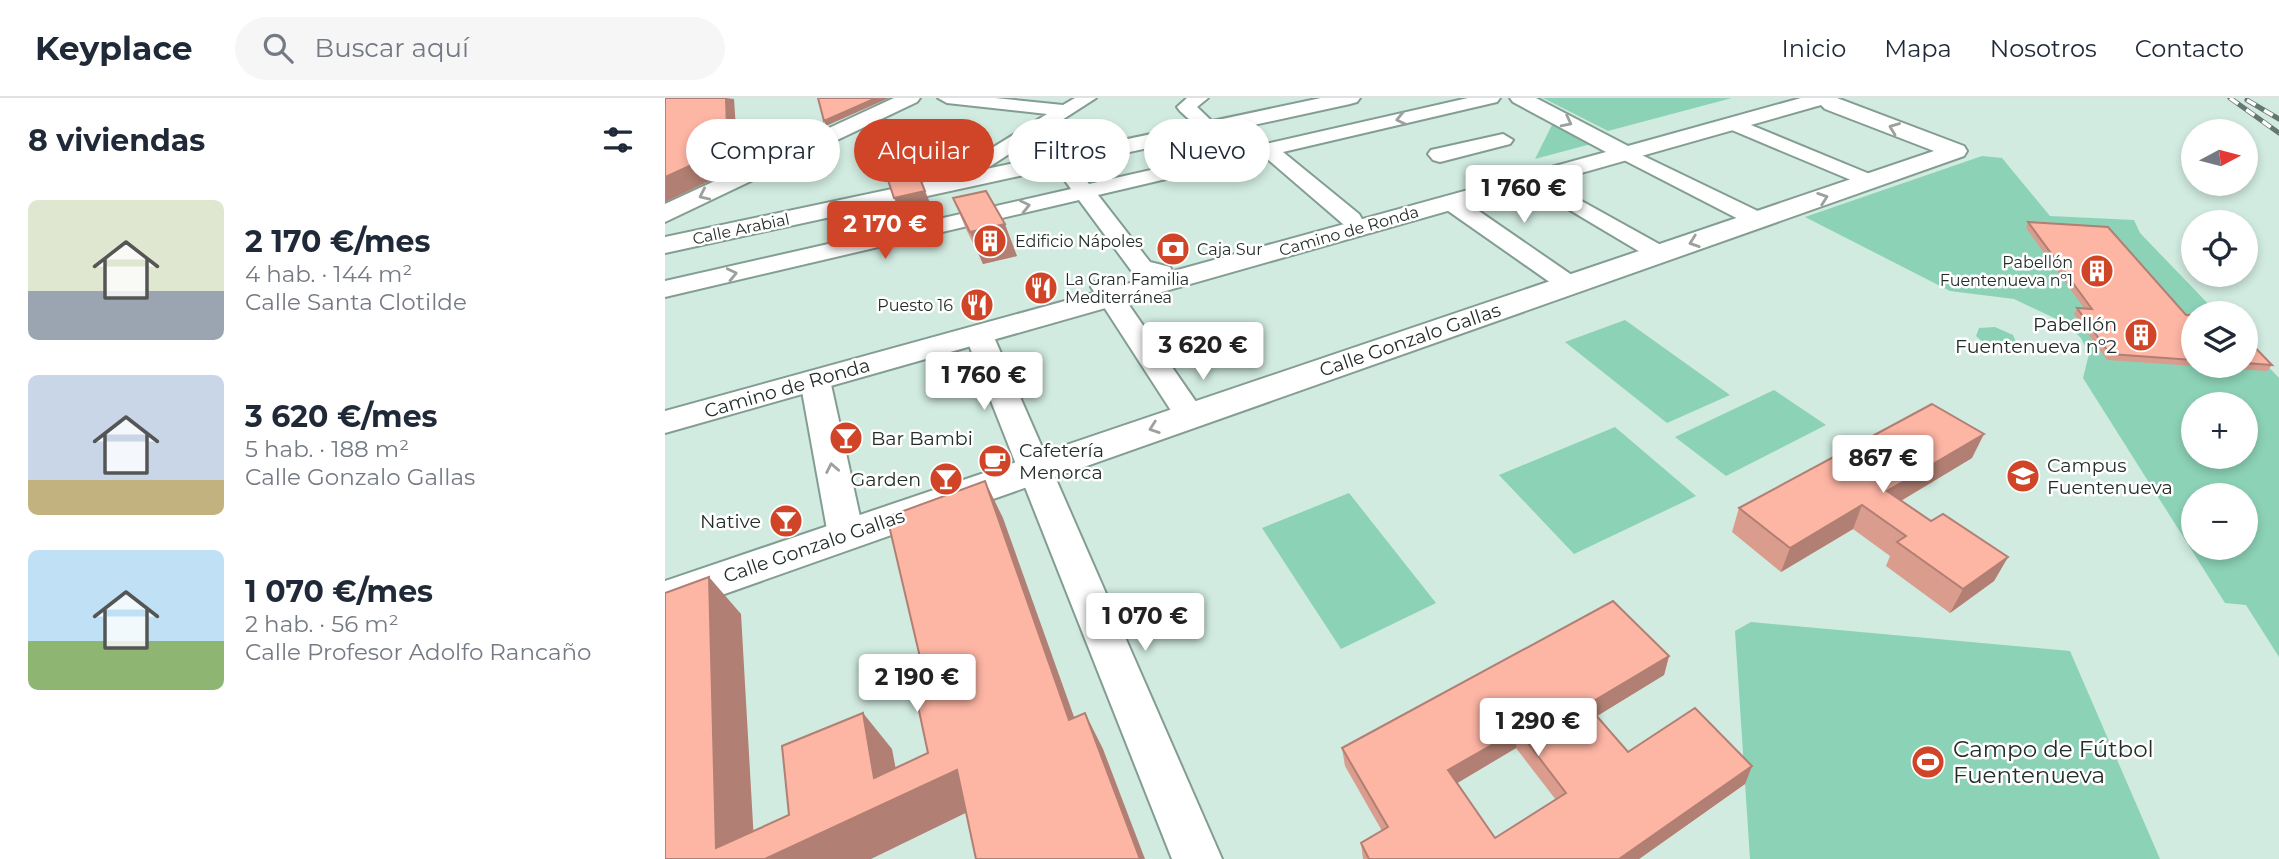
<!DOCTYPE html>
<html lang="es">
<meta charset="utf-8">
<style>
:root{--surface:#fff;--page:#f6f6f7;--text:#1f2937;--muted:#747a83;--line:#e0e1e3;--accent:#d04527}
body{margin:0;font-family:Montserrat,sans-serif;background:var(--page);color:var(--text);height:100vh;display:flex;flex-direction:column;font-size:26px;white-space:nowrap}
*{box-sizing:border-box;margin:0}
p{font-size:23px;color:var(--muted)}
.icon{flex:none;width:38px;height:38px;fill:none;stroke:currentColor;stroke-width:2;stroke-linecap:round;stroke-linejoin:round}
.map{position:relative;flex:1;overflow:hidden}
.details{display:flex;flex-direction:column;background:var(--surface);width:665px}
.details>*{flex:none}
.guide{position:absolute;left:21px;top:21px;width:665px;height:63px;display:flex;gap:14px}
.needle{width:46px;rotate:83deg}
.tools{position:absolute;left:1516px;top:21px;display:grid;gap:14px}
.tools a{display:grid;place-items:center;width:77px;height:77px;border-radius:50%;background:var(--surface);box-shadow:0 4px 10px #0003;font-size:35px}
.price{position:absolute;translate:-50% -60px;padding:0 16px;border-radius:7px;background:#fff;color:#222;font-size:23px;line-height:46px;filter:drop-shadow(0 2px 4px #0008)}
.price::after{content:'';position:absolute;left:50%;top:42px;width:21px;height:16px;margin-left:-10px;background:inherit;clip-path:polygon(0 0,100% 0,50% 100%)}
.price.current{background:var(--accent);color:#fff}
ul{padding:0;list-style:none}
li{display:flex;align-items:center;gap:21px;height:175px;padding:0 28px}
li span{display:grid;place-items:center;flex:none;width:196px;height:140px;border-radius:10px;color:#555}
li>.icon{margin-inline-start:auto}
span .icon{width:84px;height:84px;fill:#fffc;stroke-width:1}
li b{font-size:30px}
h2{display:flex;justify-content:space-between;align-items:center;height:84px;padding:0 28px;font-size:30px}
.pill{padding:0 24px;border-radius:32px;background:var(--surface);box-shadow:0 4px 10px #0003;font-size:24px;line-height:63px}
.pill.current{background:var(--accent);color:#fff}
header{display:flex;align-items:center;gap:42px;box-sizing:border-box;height:98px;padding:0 35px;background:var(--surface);border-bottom:2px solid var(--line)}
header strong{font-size:33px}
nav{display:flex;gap:38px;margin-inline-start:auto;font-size:24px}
.search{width:490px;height:63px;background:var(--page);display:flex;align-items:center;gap:18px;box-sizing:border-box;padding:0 24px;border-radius:38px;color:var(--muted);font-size:26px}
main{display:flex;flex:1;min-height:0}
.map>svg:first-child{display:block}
</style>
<header>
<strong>Keyplace</strong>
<div class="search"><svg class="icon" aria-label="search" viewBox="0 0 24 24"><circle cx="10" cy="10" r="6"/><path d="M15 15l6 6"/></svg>Buscar aquí</div>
<nav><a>Inicio</a><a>Mapa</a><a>Nosotros</a><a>Contacto</a></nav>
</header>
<main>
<section class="details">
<h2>8 viviendas<svg class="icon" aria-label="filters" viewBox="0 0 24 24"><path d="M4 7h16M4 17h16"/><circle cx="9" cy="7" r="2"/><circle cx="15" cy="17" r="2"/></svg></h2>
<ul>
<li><span style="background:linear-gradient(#dfe7d0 65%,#9aa5b1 0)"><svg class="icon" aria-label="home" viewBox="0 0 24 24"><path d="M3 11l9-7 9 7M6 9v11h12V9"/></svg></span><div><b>2 170 €/mes</b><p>4 hab. · 144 m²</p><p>Calle Santa Clotilde</p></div></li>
<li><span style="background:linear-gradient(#c9d6e8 75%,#c2b280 0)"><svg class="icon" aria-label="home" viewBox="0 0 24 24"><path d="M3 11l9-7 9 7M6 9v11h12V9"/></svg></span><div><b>3 620 €/mes</b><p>5 hab. · 188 m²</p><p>Calle Gonzalo Gallas</p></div></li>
<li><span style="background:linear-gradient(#bfe0f5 65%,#8fb573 0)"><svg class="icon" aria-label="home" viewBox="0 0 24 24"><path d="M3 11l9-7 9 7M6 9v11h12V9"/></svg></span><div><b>1 070 €/mes</b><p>2 hab. · 56 m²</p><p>Calle Profesor Adolfo Rancaño</p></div></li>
</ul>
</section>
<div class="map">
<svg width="1614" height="761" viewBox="0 0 1614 761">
<rect width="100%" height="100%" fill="#d1ebe0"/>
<path fill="#8cd2b7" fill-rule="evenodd" d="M 878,0 L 1067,0 L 943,33 Z
M 888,25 L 926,46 L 870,61 Z
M 1317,58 L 1337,60 L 1385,118 L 1469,122 L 1475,135 L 1552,215 L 1528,215 L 1528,268 L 1580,268 L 1580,244 L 1614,280 L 1614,559 L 1581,507 L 1560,505 L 1418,280 L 1424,256 L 1416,240 L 1400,225 L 1349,201 L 1285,193 L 1140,119 ZM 1528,306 L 1580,306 L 1580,359 L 1528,359 ZM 1528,397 L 1580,397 L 1580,450 L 1528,450 Z
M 960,222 L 1065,297 L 1002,325 L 900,244 Z
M 1330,229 L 1348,237 L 1351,244 L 1349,247 C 1335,252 1321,248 1311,238 L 1314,230 Z
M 1109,292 L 1161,327 L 1061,378 L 1010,339 Z
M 950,329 L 1031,398 L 909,456 L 834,377 Z
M 684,395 L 771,505 L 676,551 L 597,430 Z
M 1086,524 L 1405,553 L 1495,761 L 1085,761 L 1070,533 Z"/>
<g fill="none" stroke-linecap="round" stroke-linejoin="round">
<defs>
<path id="minor" d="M 273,0 L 330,0 L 398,7 L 410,0 L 431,0 L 310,78 L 305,87 L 291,87 L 288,83 L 293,71 L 382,16 L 282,5 Z
M 522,0 L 543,0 L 532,9 L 554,30 L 552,34 L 538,34 L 515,13 L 512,9 Z
M 803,0 L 835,0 L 832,4 L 618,54 L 694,116 L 697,121 L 694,126 L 678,126 L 599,58 L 433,97 L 485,164 L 505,169 L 508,174 L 505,179 L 496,181 L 468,175 L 414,102 L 0,199 L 0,183 L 406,91 L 385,62 L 388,58 C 406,53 415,74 424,86 Z
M 1069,20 L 1212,79 L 1215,83 L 1212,87 L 1198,87 L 1062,30 L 1060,26 L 1062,22 Z
M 838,36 L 848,42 L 845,46 L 775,64 L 768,62 L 763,56 L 766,52 Z
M 962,50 L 1101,117 L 1104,122 L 1101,127 L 1085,127 L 955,60 L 952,56 L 955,52 Z
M 868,76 L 1003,151 L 1007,156 L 1003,161 L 995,163 L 987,161 L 861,86 L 858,82 L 861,78 Z
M 787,98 L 795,100 L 914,182 L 918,187 L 914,192 L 905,195 L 896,192 L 779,110 L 776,105 L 779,100 Z
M 439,181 L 448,184 L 536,311 L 540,318 L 536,325 L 525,327 L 514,325 L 426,189 L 430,184 Z
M 314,229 L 324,231 L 328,237 L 557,761 L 507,761 L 300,237 L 304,231 Z
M 150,273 L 160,276 L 165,282 L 199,437 L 194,446 L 181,450 L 168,446 L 163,437 L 135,282 L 140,276 Z"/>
<path id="major" d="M 229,0 L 255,0 L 252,4 L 0,124 L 0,106 Z
M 656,0 L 695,0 L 692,4 L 685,6 L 0,155 L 0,139 Z
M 845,0 L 871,0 L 963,48 L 1136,0 L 1172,0 L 1299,48 L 1302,53 L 1299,58 L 0,517 L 0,483 L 1269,53 L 1160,11 L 1156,7 L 0,335 L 0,313 L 941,54 L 848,4 Z"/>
</defs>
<use href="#minor" stroke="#849d92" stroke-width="4"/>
<use href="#major" stroke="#849d92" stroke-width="4"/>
<use href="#minor" fill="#fff" fill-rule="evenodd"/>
<use href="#major" fill="#fff" fill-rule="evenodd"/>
<defs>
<path id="rail" d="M 1565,0 L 1614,35
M 1582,2 L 1614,21"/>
</defs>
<use href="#rail" stroke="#667670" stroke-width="5"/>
<use href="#rail" stroke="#fff" stroke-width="3.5" stroke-dasharray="10" stroke-linecap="butt"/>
</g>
<path fill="#da9c8d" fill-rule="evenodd" d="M 288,100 L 352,158 L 318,166 L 301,131 Z
M 1363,124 L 1521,217 L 1528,217 L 1528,268 L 1580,268 L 1580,239 L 1607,267 L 1602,273 L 1442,262 L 1409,216 L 1412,210 L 1419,210 L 1361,130 Z
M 1307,360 L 1236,403 L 1266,423 L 1343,459 L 1329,483 L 1285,515 L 1221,468 L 1225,458 L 1188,431 L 1116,474 L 1067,434 L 1074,410 Z
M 1004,558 L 999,577 L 932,618 L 963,654 L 1087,668 L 1080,686 L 974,761 L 698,761 L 696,745 L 717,733 L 680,668 L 677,650 ZM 851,650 L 891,702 L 830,740 L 792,685 Z"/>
<path fill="#b17f73" d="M 61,0 L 69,1 L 72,46 L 74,28 L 84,46 L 87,63 L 0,104 L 0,79 Z
M 211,0 L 224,0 L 161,28 L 159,23 Z
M 253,76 L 271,119 L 241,126 L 229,100 Z
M 340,126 L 352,158 L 318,166 L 305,134 Z
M 1319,336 L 1307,360 L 1212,417 L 1222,393 Z
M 320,383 L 338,420 L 423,658 L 404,622 Z
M 1197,407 L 1188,431 L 1116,474 L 1125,450 Z
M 1343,459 L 1329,483 L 1285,515 L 1298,491 Z
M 44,479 L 76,516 L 90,761 L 51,750 Z
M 1004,558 L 999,577 L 919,626 L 922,607 Z
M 198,615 L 227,651 L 236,698 L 292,672 L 317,707 L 206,761 L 100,761 L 209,680 Z
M 420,615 L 438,651 L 480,761 L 475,761 Z
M 853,632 L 851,650 L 784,690 L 783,672 Z
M 1087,668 L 1080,686 L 974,761 L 954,761 Z"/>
<path fill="#fdb5a4" stroke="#b17f73" stroke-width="2" fill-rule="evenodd" d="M 0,0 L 61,0 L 62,30 L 74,28 L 77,44 L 0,79 Z
M 153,0 L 211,0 L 159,23 Z
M 253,76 L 260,93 L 229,100 L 223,82 Z
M 321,93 L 340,126 L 305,134 L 288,100 Z
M 1363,124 L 1443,129 L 1521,217 L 1528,217 L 1528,262 L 1445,256 L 1412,210 L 1427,211 Z
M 1580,239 L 1607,267 L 1580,265 Z
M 1267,306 L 1319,336 L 1222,393 L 1266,423 L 1278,416 L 1343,459 L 1298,491 L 1232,444 L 1241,438 L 1197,407 L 1125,450 L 1074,410 Z
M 320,383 L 404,622 L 420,615 L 475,761 L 311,761 L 292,672 L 100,761 L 0,761 L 0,495 L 44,479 L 51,750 L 124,717 L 117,648 L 198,615 L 209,680 L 263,655 L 250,594 L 262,589 L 222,419 Z
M 948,503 L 1004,558 L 922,607 L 963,654 L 1030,610 L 1087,668 L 954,761 L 704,761 L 696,745 L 723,729 L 677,650 ZM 853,632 L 901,695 L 830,740 L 783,672 Z"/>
<defs><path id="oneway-chevron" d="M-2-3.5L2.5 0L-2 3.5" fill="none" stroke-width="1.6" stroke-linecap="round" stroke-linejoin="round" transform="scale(1.75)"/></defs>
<g stroke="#9ca09f">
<use href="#oneway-chevron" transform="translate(736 21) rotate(167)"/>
<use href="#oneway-chevron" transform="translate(902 24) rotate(27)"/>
<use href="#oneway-chevron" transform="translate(1229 30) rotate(-159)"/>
<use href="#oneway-chevron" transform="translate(39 97) rotate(155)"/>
<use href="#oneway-chevron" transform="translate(1158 100) rotate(-19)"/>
<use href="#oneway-chevron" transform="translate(360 108) rotate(-13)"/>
<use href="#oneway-chevron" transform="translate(1029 144) rotate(161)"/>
<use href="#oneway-chevron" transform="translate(67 176) rotate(-13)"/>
<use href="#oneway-chevron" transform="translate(489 330) rotate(161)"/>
<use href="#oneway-chevron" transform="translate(167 370) rotate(-101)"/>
</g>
<defs>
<symbol id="building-disc" viewBox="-11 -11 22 22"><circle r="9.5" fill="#d04527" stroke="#fff"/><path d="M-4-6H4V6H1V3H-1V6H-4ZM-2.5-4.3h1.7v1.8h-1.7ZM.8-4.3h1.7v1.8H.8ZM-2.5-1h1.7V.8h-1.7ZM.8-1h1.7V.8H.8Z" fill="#fff"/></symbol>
<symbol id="bank-disc" viewBox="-11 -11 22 22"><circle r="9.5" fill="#d04527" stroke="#fff"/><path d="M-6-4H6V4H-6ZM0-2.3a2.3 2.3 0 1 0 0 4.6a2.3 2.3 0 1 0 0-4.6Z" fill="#fff"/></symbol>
<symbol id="restaurant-disc" viewBox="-11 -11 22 22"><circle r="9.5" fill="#d04527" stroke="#fff"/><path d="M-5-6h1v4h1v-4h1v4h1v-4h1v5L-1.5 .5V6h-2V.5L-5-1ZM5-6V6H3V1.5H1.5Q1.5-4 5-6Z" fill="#fff"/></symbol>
<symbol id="bar-disc" viewBox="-11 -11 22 22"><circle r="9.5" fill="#d04527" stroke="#fff"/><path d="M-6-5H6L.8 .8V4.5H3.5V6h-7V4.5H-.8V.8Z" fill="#fff"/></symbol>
<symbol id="cafe-disc" viewBox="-11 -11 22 22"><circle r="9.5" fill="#d04527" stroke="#fff"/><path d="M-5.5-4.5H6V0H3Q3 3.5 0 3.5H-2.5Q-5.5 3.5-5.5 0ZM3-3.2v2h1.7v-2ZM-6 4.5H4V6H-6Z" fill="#fff"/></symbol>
<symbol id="university-disc" viewBox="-11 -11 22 22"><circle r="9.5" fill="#d04527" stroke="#fff"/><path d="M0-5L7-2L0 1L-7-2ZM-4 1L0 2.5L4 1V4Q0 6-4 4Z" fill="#fff"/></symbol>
<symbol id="stadium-disc" viewBox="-11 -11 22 22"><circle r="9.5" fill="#d04527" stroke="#fff"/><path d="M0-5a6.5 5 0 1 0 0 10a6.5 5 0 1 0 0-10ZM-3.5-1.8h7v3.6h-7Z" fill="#fff"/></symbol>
</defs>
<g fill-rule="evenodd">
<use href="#building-disc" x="306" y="124" width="38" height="38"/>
<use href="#bank-disc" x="489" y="132" width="38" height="38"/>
<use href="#building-disc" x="1413" y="154" width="38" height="38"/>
<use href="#restaurant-disc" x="357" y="171" width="38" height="38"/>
<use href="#restaurant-disc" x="293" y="188" width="38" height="38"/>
<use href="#building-disc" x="1457" y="218" width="38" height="38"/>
<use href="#bar-disc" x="162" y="321" width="38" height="38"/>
<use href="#cafe-disc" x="311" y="344" width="38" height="38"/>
<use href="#university-disc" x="1339" y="359" width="38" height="38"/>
<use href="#bar-disc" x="262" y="362" width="38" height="38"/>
<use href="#bar-disc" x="102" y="404" width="38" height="38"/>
<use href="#stadium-disc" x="1244" y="645" width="38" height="38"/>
</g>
<g text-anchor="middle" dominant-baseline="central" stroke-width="5" stroke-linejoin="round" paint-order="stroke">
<g font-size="16" fill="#232d29" stroke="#fff">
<text transform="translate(76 131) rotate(-12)">Calle Arabial</text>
<text transform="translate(684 133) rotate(-16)">Camino de Ronda</text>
</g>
<g font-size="16" fill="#232d29" stroke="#fff" text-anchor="start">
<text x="350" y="143">Edificio Nápoles</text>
<text x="532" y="151">Caja Sur</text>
<text x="1408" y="164" text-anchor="end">Pabellón<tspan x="1408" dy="18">Fuentenueva nº1</tspan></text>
<text x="400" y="181">La Gran Familia<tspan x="400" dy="18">Mediterránea</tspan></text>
<text x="288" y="207" text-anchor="end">Puesto 16</text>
</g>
<g font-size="19" fill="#232d29" stroke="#fff" text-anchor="end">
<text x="1452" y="226">Pabellón<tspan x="1452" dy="22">Fuentenueva nº2</tspan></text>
<text x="206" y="340" text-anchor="start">Bar Bambi</text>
<text x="354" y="352" text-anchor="start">Cafetería<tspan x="354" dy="22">Menorca</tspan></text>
<text x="1382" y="367" text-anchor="start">Campus<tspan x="1382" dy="22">Fuentenueva</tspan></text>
<text x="256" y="381">Garden</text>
<text x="96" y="423">Native</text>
</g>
<g font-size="19" fill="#232d29" stroke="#fff">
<text transform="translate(745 242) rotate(-19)">Calle Gonzalo Gallas</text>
<text transform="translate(122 290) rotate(-16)">Camino de Ronda</text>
<text transform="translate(149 448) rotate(-19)">Calle Gonzalo Gallas</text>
</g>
<g font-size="23" fill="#232d29" stroke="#fff" text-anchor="start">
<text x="1288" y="651">Campo de Fútbol<tspan x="1288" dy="26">Fuentenueva</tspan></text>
</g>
</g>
</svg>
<div class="tools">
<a><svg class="needle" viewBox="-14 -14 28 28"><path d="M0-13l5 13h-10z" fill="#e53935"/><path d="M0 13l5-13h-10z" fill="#747a83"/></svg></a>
<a><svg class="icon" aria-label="locate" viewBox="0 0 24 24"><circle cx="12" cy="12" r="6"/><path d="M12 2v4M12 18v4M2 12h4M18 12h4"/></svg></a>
<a><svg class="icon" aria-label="layers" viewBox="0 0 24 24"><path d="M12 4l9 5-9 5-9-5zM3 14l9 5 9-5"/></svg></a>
<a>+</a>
<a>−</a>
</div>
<b class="price" style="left:859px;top:127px">1 760 €</b>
<b class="price current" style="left:220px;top:163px">2 170 €</b>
<b class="price" style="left:538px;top:284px">3 620 €</b>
<b class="price" style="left:319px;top:314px">1 760 €</b>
<b class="price" style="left:1218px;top:397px">867 €</b>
<b class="price" style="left:480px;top:555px">1 070 €</b>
<b class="price" style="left:252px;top:616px">2 190 €</b>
<b class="price" style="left:873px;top:660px">1 290 €</b>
<div class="guide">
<a class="pill">Comprar</a>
<a class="pill current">Alquilar</a>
<a class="pill">Filtros</a>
<a class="pill">Nuevo</a>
</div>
</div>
</main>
